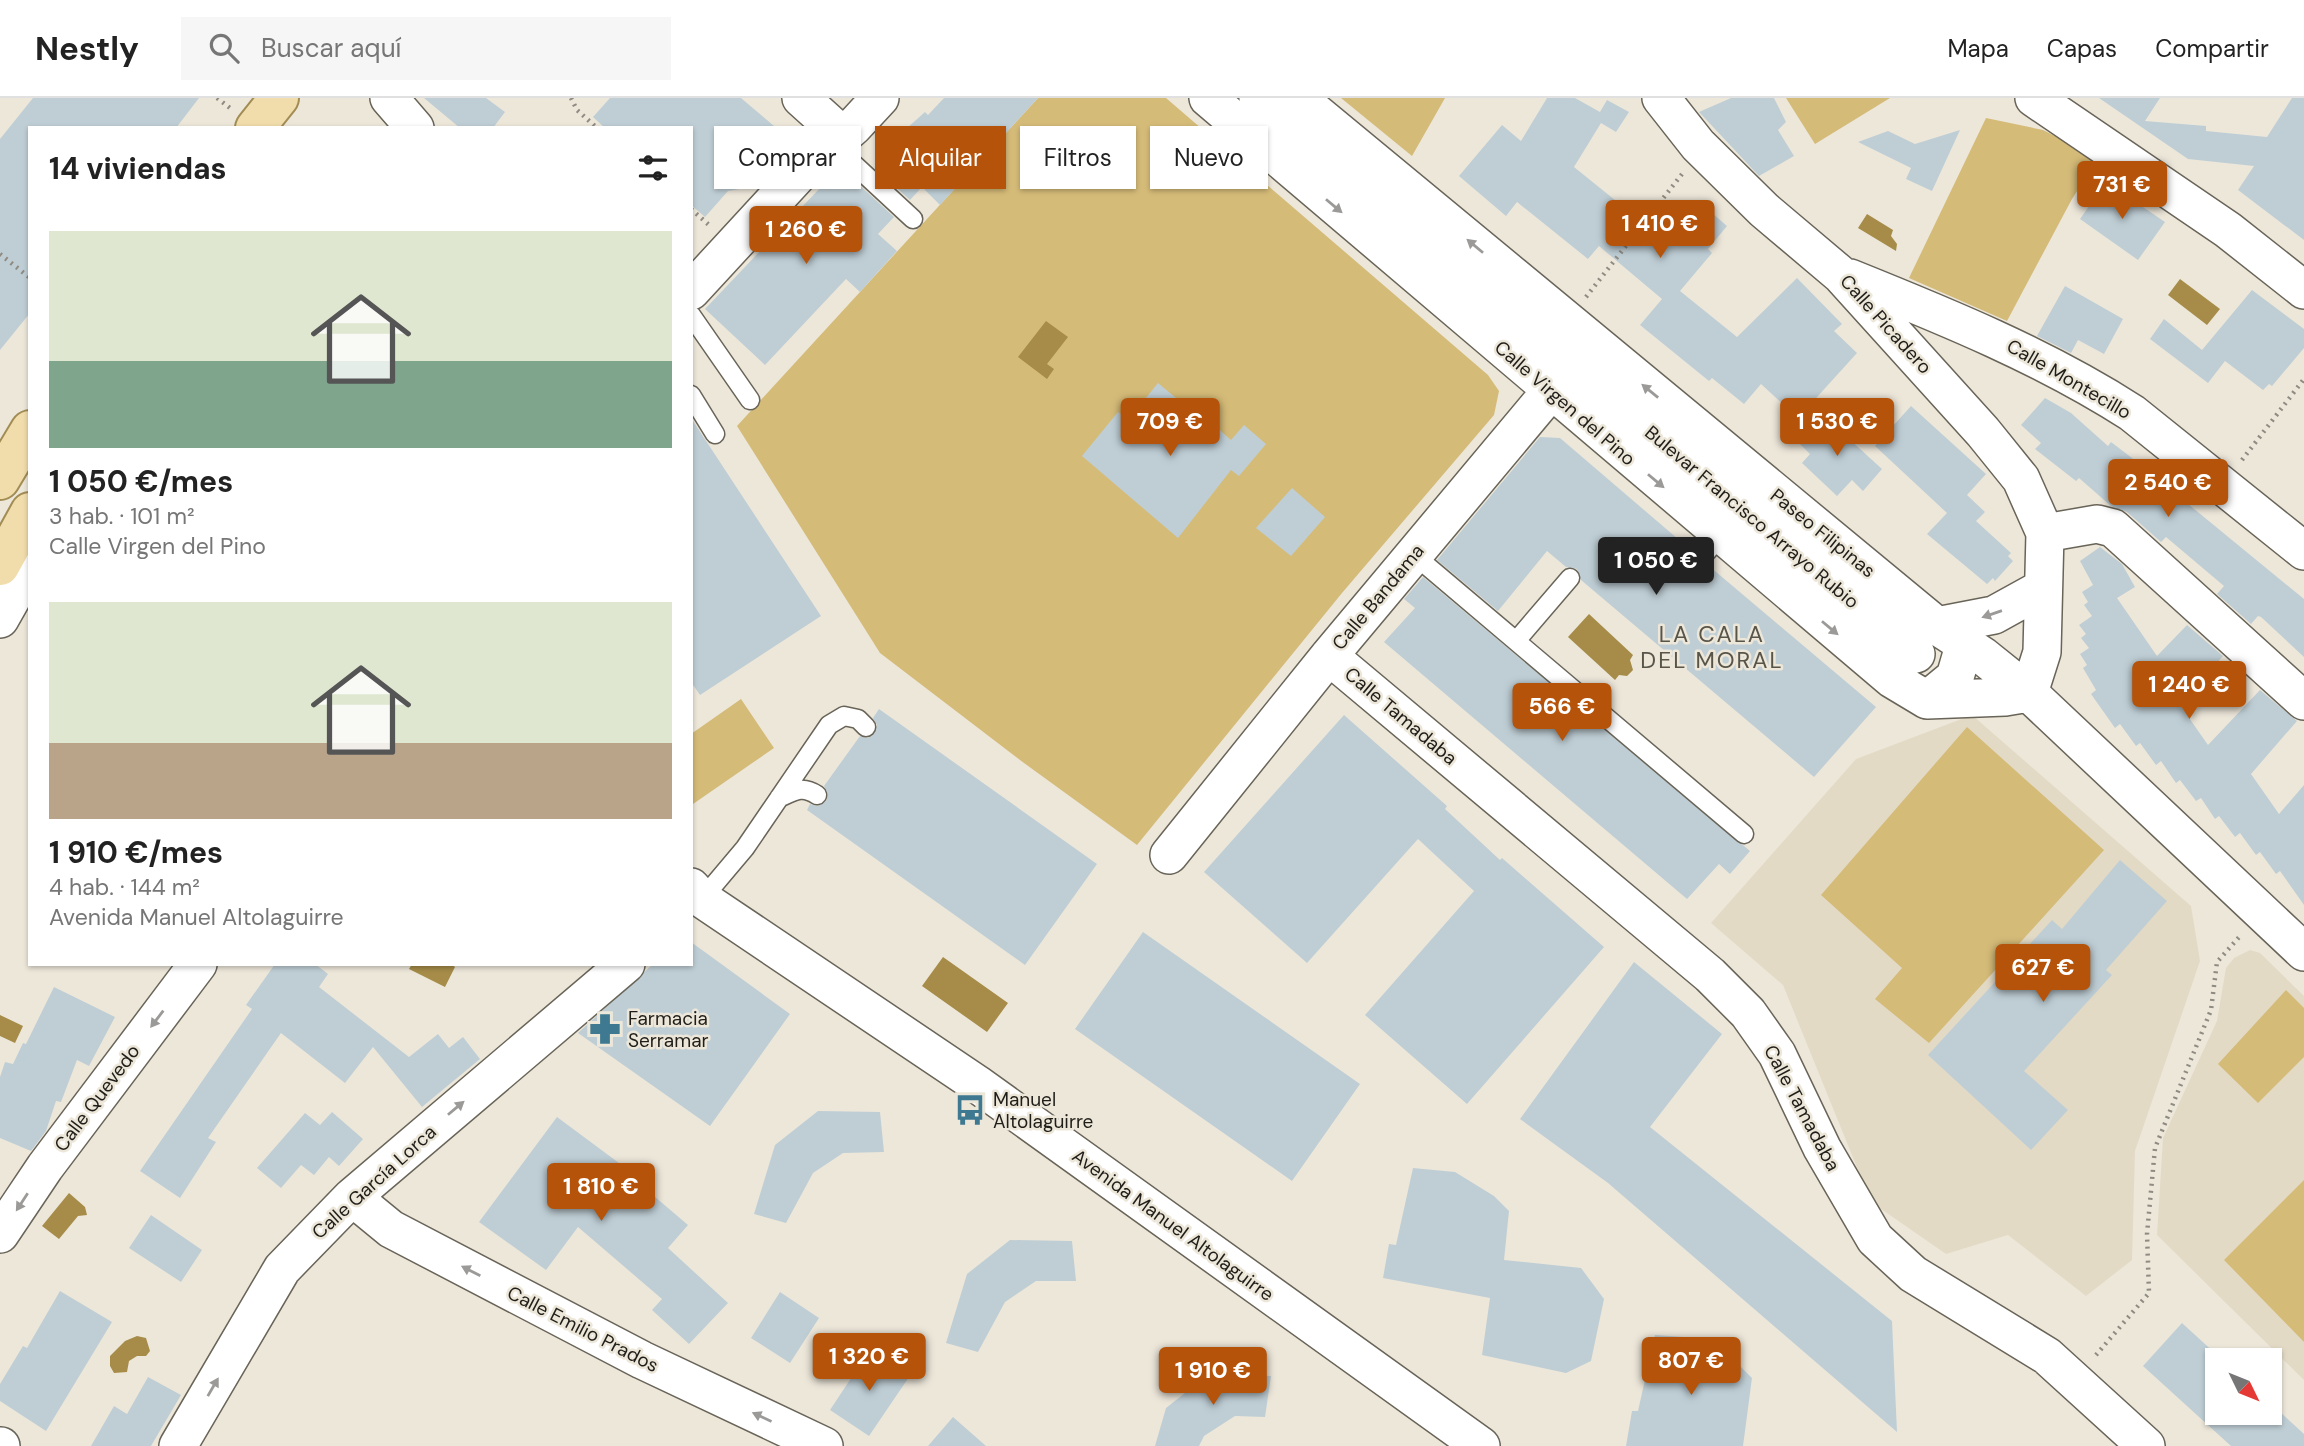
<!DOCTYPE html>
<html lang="es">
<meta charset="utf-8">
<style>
:root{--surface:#fff;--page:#f6f6f6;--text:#222;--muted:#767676;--line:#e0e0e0;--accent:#b45309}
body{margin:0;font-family:"DM Sans",sans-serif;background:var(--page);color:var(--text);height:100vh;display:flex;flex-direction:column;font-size:26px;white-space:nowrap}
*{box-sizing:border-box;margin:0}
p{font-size:23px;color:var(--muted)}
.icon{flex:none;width:38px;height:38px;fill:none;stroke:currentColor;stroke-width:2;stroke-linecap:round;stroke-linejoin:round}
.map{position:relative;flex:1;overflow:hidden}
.side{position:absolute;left:28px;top:28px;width:665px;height:840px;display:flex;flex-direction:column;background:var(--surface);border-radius:0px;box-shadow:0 2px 5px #0004}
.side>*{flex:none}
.hud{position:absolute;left:714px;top:28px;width:665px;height:63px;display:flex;gap:14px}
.needle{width:46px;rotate:133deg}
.tools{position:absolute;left:2205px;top:1250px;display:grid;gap:14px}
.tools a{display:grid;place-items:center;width:77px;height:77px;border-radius:0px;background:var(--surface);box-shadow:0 2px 5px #0004;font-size:35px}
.price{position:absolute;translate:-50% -60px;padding:0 16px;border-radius:7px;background:var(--accent);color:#fff;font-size:23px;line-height:46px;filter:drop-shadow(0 2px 4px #0008)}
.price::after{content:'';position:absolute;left:50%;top:42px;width:21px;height:16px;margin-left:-10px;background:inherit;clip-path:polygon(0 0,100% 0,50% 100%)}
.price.current{background:#222;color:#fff}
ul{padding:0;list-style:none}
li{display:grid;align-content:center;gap:14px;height:371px;padding:0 21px}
li span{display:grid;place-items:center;height:217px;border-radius:0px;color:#555}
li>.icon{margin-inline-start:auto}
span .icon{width:126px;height:126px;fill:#fffc;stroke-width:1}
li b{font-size:30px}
h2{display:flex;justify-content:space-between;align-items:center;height:84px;padding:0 21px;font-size:30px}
.chip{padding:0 24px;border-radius:0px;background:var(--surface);box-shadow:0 2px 5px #0004;font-size:24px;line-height:63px}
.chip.current{background:var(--accent);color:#fff}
header{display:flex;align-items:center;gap:42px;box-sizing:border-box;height:98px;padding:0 35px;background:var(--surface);border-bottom:2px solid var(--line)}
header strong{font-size:33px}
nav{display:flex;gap:38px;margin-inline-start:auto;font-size:24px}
.search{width:490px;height:63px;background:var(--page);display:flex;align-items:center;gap:18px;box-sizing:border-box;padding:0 24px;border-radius:0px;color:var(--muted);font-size:26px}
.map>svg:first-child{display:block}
</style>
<header>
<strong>Nestly</strong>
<div class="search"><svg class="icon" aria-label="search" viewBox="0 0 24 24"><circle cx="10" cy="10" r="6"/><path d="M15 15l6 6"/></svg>Buscar aquí</div>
<nav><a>Mapa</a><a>Capas</a><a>Compartir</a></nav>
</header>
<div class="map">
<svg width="2304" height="1348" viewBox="0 0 2304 1348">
<rect width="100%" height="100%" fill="#ede7da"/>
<path fill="#e3dac6" d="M 1972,617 L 2191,808 L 2200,863 L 2135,1053 L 2132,1162 L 2086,1198 L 2008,1137 L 1946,1156 L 1871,1104 L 1783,887 L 1711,825 L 1856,661 Z
M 2250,852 L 2260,855 L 2304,898 L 2304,1282 L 2157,1137 L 2163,1040 L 2217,923 L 2226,870 L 2234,860 Z"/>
<path fill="#d5bb78" d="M 1038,0 L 1166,0 L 1488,277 L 1499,293 L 1494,317 L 1342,495 L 1137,747 L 1024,665 L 880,555 L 737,328 Z
M 1341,0 L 1445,0 L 1412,58 Z
M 1786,0 L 1890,0 L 1815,46 Z
M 1986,20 L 2043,32 L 2098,60 L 2072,101 L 2007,223 L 1909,180 Z
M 741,601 L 774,650 L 693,706 L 691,636 Z
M 1967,629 L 2104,752 L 1929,945 L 1875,901 L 1902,870 L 1821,797 Z
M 2286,892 L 2304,910 L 2304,959 L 2258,1005 L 2218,966 Z
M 2304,1082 L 2304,1244 L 2224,1162 Z"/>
<path fill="#a68c48" d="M 1867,116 L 1893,132 L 1891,138 L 1897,146 L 1896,153 L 1858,130 Z
M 2180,181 L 2220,211 L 2207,227 L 2168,197 Z
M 1046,223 L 1068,239 L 1047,266 L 1054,271 L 1047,281 L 1018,259 Z
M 1589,516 L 1633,557 L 1630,562 L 1633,572 L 1627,578 L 1619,577 L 1615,582 L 1568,539 Z
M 943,859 L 1008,905 L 987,934 L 922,888 Z
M 412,866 L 451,866 L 455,869 L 445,889 L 409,871 Z
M 0,917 L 23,928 L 15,945 L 0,938 Z
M 69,1095 L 85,1109 L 87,1117 L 78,1118 L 59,1141 L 42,1128 Z
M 137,1238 L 146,1240 L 150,1253 L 146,1258 L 137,1258 L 129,1263 L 127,1274 L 114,1275 L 110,1268 L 110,1258 L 125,1243 Z"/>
<path fill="#bfced5" d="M 33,0 L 199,0 L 176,30 L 30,30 L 30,215 L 0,252 L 0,41 Z
M 424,0 L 486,0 L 505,14 L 493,30 L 460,30 Z
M 610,0 L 741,0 L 781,34 L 758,59 L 757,77 L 745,90 L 728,93 L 705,119 L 691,107 L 691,30 L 605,30 L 593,19 Z
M 944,0 L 1038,0 L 940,107 L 922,89 L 910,102 L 878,73 L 895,54 L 888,47 L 925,14 L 928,17 Z
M 1547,0 L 1575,0 L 1600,14 L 1607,2 L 1629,14 L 1616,34 L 1601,25 L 1574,69 L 1662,140 L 1669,131 L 1673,134 L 1698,103 L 1727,128 L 1708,151 L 1712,155 L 1680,193 L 1737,239 L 1797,180 L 1842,226 L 1834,233 L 1857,255 L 1798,320 L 1761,286 L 1744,306 L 1712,280 L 1709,283 L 1640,227 L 1662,201 L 1599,148 L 1588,161 L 1517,104 L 1506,118 L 1459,78 L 1502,27 L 1521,43 Z
M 1731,0 L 1774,0 L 1786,24 L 1778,32 L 1794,58 L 1759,78 L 1699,14 Z
M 2099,0 L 2160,0 L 2145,23 L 2206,28 L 2206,33 L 2267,39 L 2292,0 L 2304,0 L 2304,142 L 2238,92 L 2254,68 L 2188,61 Z
M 1960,32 L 1932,93 L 1906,81 L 1911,70 L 1858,44 L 1888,33 L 1915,46 Z
M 840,69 L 894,119 L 878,136 L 897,153 L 860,194 L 846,181 L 765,267 L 705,211 Z
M 2106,84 L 2165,124 L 2138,162 L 2080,121 Z
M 2065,188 L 2123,221 L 2104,256 L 2078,242 L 2071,255 L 2037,238 Z
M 2252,192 L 2304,231 L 2304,250 L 2272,288 L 2269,286 L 2263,292 L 2225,263 L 2208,285 L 2150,241 L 2164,221 L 2202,252 Z
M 1158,285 L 1182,305 L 1185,302 L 1231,342 L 1244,327 L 1266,346 L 1239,378 L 1231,372 L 1178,440 L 1082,358 L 1118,314 L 1128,322 Z
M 2045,300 L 2071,315 L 2108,348 L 2111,344 L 2132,360 L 2304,501 L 2304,559 L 2261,519 L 2258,518 L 2251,526 L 2217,496 L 2224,488 L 2166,439 L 2161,444 L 2127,414 L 2111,408 L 2079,380 L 2076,383 L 2035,351 L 2041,345 L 2021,327 Z
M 1911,308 L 1986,376 L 1967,397 L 1985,414 L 1976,423 L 2011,455 L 2008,458 L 2013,463 L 1995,483 L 1993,480 L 1987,486 L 1927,436 L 1947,415 L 1875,348 Z
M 1824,318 L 1882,371 L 1863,393 L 1852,382 L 1837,398 L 1802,365 L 1810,356 L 1799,345 Z
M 691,320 L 821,518 L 700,597 L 691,584 Z
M 1540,339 L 1560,340 L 1692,453 L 1690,463 L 1694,469 L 1704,471 L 1709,468 L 1876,609 L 1814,679 L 1581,482 L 1577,471 L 1566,469 L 1547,453 L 1498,513 L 1437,462 Z
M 1292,390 L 1325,419 L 1291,458 L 1256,430 Z
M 2100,449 L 2122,466 L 2135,489 L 2117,500 L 2157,558 L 2187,527 L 2223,558 L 2180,607 L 2208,647 L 2260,592 L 2297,623 L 2251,676 L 2279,716 L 2304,687 L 2304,807 L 2280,773 L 2276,776 L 2260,754 L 2256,757 L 2240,735 L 2235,739 L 2219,718 L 2215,721 L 2201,700 L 2196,703 L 2180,682 L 2176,685 L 2161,663 L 2156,667 L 2140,645 L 2136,648 L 2120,626 L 2115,630 L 2091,596 L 2096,592 L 2083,570 L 2087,567 L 2080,556 L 2089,550 L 2081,540 L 2086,536 L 2079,527 L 2092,518 L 2084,507 L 2088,504 L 2082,494 L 2093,487 L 2080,463 Z
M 1423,479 L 1750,753 L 1730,776 L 1719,766 L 1687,801 L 1384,544 L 1415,510 L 1404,501 Z
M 879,611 L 1097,766 L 1025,867 L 807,712 L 810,706 L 818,708 L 826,703 L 828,696 L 824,688 L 860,638 L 868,640 L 874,636 L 877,627 L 873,620 Z
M 1344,617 L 1447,708 L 1445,711 L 1500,762 L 1502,760 L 1604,849 L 1467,1006 L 1365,917 L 1474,793 L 1418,741 L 1307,865 L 1204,774 Z
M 2120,762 L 2167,803 L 2106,872 L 2112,877 L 2024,973 L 2068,1012 L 2031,1052 L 1928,957 L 2052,822 L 2062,831 Z
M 1143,834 L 1360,986 L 1292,1083 L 1075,931 Z
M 691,844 L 790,916 L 710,1028 L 578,935 L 653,866 L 691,866 Z
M 1634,864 L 1722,936 L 1650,1029 L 1892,1223 L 1897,1334 L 1608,1085 L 1520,1021 Z
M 275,866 L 315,866 L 328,876 L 319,889 L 409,959 L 438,936 L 449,950 L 463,939 L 480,961 L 422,1009 L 373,949 L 345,985 L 281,935 L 208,1040 L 216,1044 L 180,1100 L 140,1073 L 252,911 L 246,907 Z
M 54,889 L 115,919 L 89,968 L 77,962 L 61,1004 L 56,1003 L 46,1033 L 31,1053 L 0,1040 L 0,979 L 5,964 L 13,966 L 23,945 L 26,946 Z
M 818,1013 L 880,1014 L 884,1054 L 843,1055 L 813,1075 L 786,1125 L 754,1116 L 775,1047 Z
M 332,1014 L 363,1041 L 339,1068 L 329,1059 L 314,1077 L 301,1067 L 281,1090 L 257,1070 L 305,1015 L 320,1027 Z
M 557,1019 L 623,1068 L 621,1070 L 688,1127 L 668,1150 L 728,1205 L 689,1246 L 652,1212 L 662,1201 L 578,1129 L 546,1172 L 479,1124 Z
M 1413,1070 L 1455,1074 L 1494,1098 L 1509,1113 L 1504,1162 L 1581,1170 L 1604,1201 L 1591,1263 L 1566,1275 L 1482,1257 L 1490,1200 L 1383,1180 L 1389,1146 L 1396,1147 Z
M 151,1117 L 202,1152 L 181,1184 L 129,1150 Z
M 1010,1142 L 1072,1143 L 1076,1183 L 1036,1183 L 1005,1204 L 978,1254 L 946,1245 L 967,1176 Z
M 60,1193 L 112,1224 L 46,1333 L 0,1303 L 0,1286 L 23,1248 L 27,1250 Z
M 780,1194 L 819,1220 L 790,1265 L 751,1240 Z
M 2182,1225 L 2217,1257 L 2217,1314 L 2280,1314 L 2304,1336 L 2304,1348 L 2231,1348 L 2143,1268 Z
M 1655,1237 L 1698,1240 L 1737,1265 L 1752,1280 L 1743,1348 L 1626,1348 L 1632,1313 L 1638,1313 Z
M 869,1253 L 909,1279 L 869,1338 L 830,1312 Z
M 1209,1276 L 1271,1278 L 1265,1319 L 1235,1318 L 1204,1338 L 1199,1348 L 1155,1348 L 1166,1310 Z
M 148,1279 L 181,1297 L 151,1348 L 91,1348 L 114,1308 L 127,1316 Z
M 953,1319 L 986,1348 L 928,1348 Z"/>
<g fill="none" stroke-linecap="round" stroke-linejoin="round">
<defs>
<path id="lane" d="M 832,46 L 913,121
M 691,217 L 750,302
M 691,297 L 715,336
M 1413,456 L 1744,736
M 1701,460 L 1721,438
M 1516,543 L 1570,480
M 779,700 C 794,693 802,687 817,697
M 702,801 L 745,750 L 829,627 L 844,618 L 858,621 L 866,629"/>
<path id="street" d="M 389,0 L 415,30
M 801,0 L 842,37
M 1208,0 L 1892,581 L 1927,602 L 1955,579 L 1964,548
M 1258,0 L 1552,253
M 1298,0 L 1937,528 L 1983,558 L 2029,595 L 2304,854
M 1661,0 L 1698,47 L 1764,112 L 1841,177 L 1983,334 L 2021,381 L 2045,435 L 2042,554 L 2029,595
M 2034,0 L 2228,132 L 2304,192
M 1850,180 C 1947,219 2043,258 2132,315 L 2304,453
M 691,193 L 798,77 L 854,28 L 880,0
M 1587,283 L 1916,556
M 2045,435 L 2097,426 L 2113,430 L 2304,603
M 0,521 L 30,468
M 1937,528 L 1994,517 L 2043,490
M 1329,558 L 1710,877 L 1748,915 L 1777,956 L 1822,1050 L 1875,1141 L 1913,1176 L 2047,1258 L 2146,1348
M 1927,602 L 2005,599 L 2029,595
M 1169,757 L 1329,558 L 1591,245
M 691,789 L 702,801 L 977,986 L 1481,1348
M 352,1099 L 391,1131 L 642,1262 L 824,1348
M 0,1136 L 45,1069 L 198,866
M 0,1348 L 1,1348
M 178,1348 L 282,1171 L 352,1099 L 626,866"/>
<path id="primary" d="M 255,30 L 279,0
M 0,382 L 30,332
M 0,468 L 30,414"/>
</defs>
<use href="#lane" stroke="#696458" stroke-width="21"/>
<use href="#street" stroke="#696458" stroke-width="40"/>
<use href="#primary" stroke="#a28c54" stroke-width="42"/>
<path stroke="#8f8b82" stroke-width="4.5" stroke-dasharray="2 5" stroke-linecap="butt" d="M 217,0 L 230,10
M 571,0 L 577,12 L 597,30
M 691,111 L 709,127
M 0,156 L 30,180
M 1586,199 L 1682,76
M 2242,362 L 2304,281
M 2096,1257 L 2149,1195 L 2147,1136 L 2155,1050 L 2211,912 L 2217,864 L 2241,837"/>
<use href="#lane" stroke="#fff" stroke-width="18"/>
<use href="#street" stroke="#fff" stroke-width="37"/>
<use href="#primary" stroke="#f1ddab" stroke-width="38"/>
</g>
<defs><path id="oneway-solid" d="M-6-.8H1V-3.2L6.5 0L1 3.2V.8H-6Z" transform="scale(1.75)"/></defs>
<g fill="#9b9a98">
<use href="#oneway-solid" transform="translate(1334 108) rotate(40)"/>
<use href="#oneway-solid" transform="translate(1475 148) rotate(-140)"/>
<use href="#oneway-solid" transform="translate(1650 293) rotate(-141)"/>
<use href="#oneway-solid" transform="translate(1656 383) rotate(40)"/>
<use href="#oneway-solid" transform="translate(1992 516) rotate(161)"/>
<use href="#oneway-solid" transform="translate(1830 530) rotate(40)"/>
<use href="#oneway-solid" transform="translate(157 921) rotate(127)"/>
<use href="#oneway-solid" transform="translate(456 1010) rotate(-40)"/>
<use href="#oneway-solid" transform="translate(22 1104) rotate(123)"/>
<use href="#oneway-solid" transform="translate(471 1173) rotate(-153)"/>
<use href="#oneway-solid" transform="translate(213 1289) rotate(-60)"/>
<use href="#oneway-solid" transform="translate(762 1319) rotate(-155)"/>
</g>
<defs>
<symbol id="pharmacy-bare" viewBox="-9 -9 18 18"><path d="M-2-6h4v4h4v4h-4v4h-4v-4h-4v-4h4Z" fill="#3e7991" stroke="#ede7da" stroke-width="2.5" paint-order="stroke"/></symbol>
<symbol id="bus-bare" viewBox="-9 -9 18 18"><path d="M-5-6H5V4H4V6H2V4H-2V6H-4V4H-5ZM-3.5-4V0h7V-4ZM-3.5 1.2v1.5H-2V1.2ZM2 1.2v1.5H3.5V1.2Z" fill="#3e7991" stroke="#ede7da" stroke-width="2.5" paint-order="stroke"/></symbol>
</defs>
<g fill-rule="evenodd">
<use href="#pharmacy-bare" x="583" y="909" width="44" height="44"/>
<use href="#bus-bare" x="948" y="990" width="44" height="44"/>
</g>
<g text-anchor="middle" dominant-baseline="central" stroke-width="5" stroke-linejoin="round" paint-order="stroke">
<g font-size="19" fill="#201e19" stroke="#ede7da">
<text transform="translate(1886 226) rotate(48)">Calle Picadero</text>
<text transform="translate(2069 281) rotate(30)">Calle Montecillo</text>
<text transform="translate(1565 305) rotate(41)">Calle Virgen del Pino</text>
<text transform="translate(1752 419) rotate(40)">Bulevar Francisco Arrayo Rubio</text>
<text transform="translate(1823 435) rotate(39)">Paseo Filipinas</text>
<text transform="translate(1378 499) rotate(-50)">Calle Bandama</text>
<text transform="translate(1401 618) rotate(40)">Calle Tamadaba</text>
<text transform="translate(97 1000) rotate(-53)">Calle Quevedo</text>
<text transform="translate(1802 1010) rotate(62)">Calle Tamadaba</text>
<text transform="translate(374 1084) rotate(-42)">Calle García Lorca</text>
<text transform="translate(1173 1127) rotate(36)">Avenida Manuel Altolaguirre</text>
<text transform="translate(583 1231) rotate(27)">Calle Emilio Prados</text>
</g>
<g font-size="19" fill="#201e19" stroke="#ede7da" text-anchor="start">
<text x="628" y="920">Farmacia<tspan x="628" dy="22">Serramar</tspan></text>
<text x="993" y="1001">Manuel<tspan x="993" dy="22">Altolaguirre</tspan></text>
</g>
<g font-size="23" letter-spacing="2" fill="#585448" stroke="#ede7da">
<text x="1712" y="536">LA CALA<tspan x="1712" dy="26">DEL MORAL</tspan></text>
</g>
</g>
</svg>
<div class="tools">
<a><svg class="needle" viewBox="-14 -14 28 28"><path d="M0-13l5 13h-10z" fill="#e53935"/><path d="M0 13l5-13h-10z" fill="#767676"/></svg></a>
</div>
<b class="price" style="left:2122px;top:123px">731 €</b>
<b class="price" style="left:1660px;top:162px">1 410 €</b>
<b class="price" style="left:806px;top:168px">1 260 €</b>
<b class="price" style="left:1170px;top:360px">709 €</b>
<b class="price" style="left:1837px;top:360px">1 530 €</b>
<b class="price" style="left:2168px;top:421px">2 540 €</b>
<b class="price current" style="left:1656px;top:499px">1 050 €</b>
<b class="price" style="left:2189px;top:623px">1 240 €</b>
<b class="price" style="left:1562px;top:645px">566 €</b>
<b class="price" style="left:2043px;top:906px">627 €</b>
<b class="price" style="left:601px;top:1125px">1 810 €</b>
<b class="price" style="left:869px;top:1295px">1 320 €</b>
<b class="price" style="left:1691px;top:1299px">807 €</b>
<b class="price" style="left:1213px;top:1309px">1 910 €</b>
<div class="hud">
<a class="chip">Comprar</a>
<a class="chip current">Alquilar</a>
<a class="chip">Filtros</a>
<a class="chip">Nuevo</a>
</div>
<section class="side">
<h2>14 viviendas<svg class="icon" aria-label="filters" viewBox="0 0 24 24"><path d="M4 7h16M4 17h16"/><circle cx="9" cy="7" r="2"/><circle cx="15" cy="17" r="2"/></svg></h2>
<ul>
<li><span style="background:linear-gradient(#dfe7d0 60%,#7fa58c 0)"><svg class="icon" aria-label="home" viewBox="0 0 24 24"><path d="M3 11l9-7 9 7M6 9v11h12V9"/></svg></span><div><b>1 050 €/mes</b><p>3 hab. · 101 m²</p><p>Calle Virgen del Pino</p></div></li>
<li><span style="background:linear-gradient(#dfe7d0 65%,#b9a48a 0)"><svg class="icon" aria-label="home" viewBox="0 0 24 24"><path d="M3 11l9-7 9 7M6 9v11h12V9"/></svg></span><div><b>1 910 €/mes</b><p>4 hab. · 144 m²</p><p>Avenida Manuel Altolaguirre</p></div></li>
</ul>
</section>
</div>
